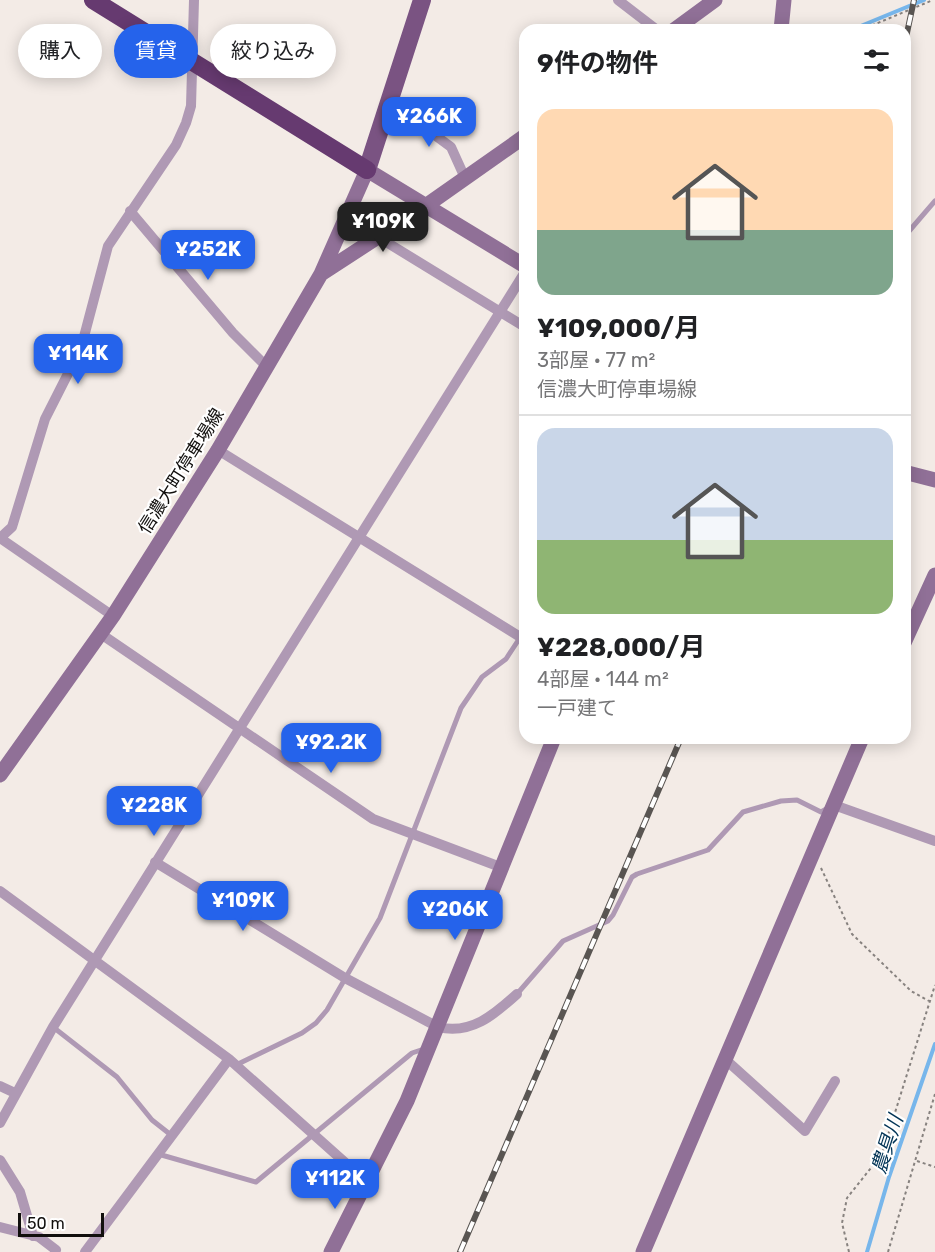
<!DOCTYPE html>
<html lang="ja">
<meta charset="utf-8">
<style>
:root{--surface:#fff;--page:#f6f6f6;--text:#202124;--muted:#757577;--line:#e0e0e0;--accent:#2563eb}
body{margin:0;font-family:Rubik,"Noto Sans JP",sans-serif;background:var(--page);color:var(--text);height:100vh;display:flex;flex-direction:column;font-size:22px;white-space:nowrap}
*{box-sizing:border-box;margin:0}
p{font-size:20px;color:var(--muted)}
.icon{flex:none;width:33px;height:33px;fill:none;stroke:currentColor;stroke-width:2;stroke-linecap:round;stroke-linejoin:round}
.map{position:relative;flex:1;overflow:hidden}
.panel{position:absolute;left:519px;top:24px;width:392px;height:720px;display:flex;flex-direction:column;background:var(--surface);border-radius:18px;box-shadow:0 3px 15px #0003}
.panel>*{flex:none}
.top-card{position:absolute;left:18px;top:24px;width:411px;height:54px;display:flex;gap:12px}
.scale{position:absolute;left:18px;bottom:15px;width:86px;box-sizing:border-box;padding-left:6px;border:3px solid #110f0d;border-top:0;font-size:16px;line-height:21px;white-space:nowrap;color:#110f0d;-webkit-text-stroke:4px #fff;paint-order:stroke}
.price{position:absolute;translate:-50% -51px;padding:0 14px;border-radius:12px;background:var(--accent);color:#fff;font-size:20px;line-height:39px;filter:drop-shadow(0 2px 3px #0008)}
.price::after{content:'';position:absolute;left:50%;top:36px;width:18px;height:14px;margin-left:-9px;background:inherit;clip-path:polygon(0 0,100% 0,50% 100%)}
.price.selected{background:#222;color:#fff}
ul{padding:0;list-style:none}
li{display:grid;align-content:center;gap:12px;height:318px;padding:0 18px}
li+li{border-top:2px solid var(--line)}
li span{display:grid;place-items:center;height:186px;border-radius:18px;color:#555}
li>.icon{margin-inline-start:auto}
span .icon{width:108px;height:108px;fill:#fffc;stroke-width:1}
li b{font-size:26px}
h2{display:flex;justify-content:space-between;align-items:center;height:72px;padding:0 18px;font-size:26px}
.pill{padding:0 21px;border-radius:27px;background:var(--surface);box-shadow:0 3px 15px #0003;font-size:21px;line-height:54px}
.pill.selected{background:var(--accent);color:#fff}
.map>svg:first-child{display:block}
</style>
<div class="map">
<svg width="935" height="1252" viewBox="0 0 935 1252">
<rect width="100%" height="100%" fill="#f3ebe6"/>
<g fill="none" stroke-linecap="round" stroke-linejoin="round">
<path stroke="#77b6eb" stroke-width="4" d="M 851,30 L 924,0
M 867,1252 L 889,1177 L 935,1044"/>
<path stroke="#87827f" stroke-width="2" stroke-dasharray="3 3" stroke-linecap="butt" d="M 861,30 L 933,0
M 821,868 L 852,934 L 911,991 L 929,1001
M 917,1161 L 935,1167
M 849,1252 L 842,1223 L 847,1198 L 882,1154 L 935,985
M 888,1252 L 935,1094"/>
<path stroke="#af99b4" stroke-width="5" d="M 904,237 L 935,201
M 517,994 L 563,941 L 608,921 L 613,915 L 632,877 L 637,874 L 708,850 L 743,812 L 781,801 L 797,800 L 821,812 L 828,808
M 53,1027 L 117,1077 L 152,1120 L 171,1135
M 236,1065 L 302,1033 L 316,1023 L 327,1010 L 380,918 L 461,708 L 482,677 L 506,659 L 525,630
M 158,1154 L 256,1182 L 412,1053 L 427,1048"/>
<path stroke="#af99b4" stroke-width="10" d="M 618,0 L 657,30
M 402,111 L 451,147 L 465,178
M 130,211 L 233,333 L 268,368
M 378,237 L 525,327
M 218,450 L 525,640
M 0,538 L 12,527 L 45,419 L 81,348 L 108,246 L 176,145 L 186,123 L 191,106 L 194,0
M 0,538 L 113,616
M 101,634 L 373,819 L 503,868
M 834,805 L 935,841
M 155,862 L 345,978 L 438,1027 C 471,1035 494,1015 517,994
M 0,891 L 229,1059 L 368,1183
M 726,1060 L 805,1131 L 835,1081
M 0,1086 L 15,1093
M 0,1123 L 53,1027 L 525,272
M 0,1160 L 20,1192 L 33,1236
M 0,1227 L 39,1237 L 56,1250 L 55,1252
M 85,1252 L 229,1059"/>
<path stroke="#907097" stroke-width="15" d="M 674,30 L 715,0
M 781,30 L 784,0
M 321,274 L 427,205 L 525,136
M 904,472 L 935,480
M 904,643 L 935,575
M 0,775 L 113,616 L 218,450 L 321,274 L 367,170 L 525,266
M 331,1252 L 407,1101 L 554,738
M 643,1252 L 862,738"/>
<path stroke="#7a5382" stroke-width="18" d="M 367,170 L 422,0"/>
<path stroke="#663a70" stroke-width="18" d="M 93,0 L 367,170"/>
<defs>
<path id="rail" d="M 904,47 L 914,0
M 460,1252 L 681,738"/>
</defs>
<use href="#rail" stroke="#595552" stroke-width="6"/>
<use href="#rail" stroke="#fff" stroke-width="4" stroke-dasharray="11" stroke-linecap="butt"/>
</g>
<g text-anchor="middle" dominant-baseline="central" stroke-width="4.5" stroke-linejoin="round" paint-order="stroke">
<g font-size="18" fill="#110f0d" stroke="#fff">
<text transform="translate(181 471) rotate(-58)">信濃大町停車場線</text>
</g>
<g font-size="20" font-style="italic" fill="#035" stroke="#fff">
<text transform="translate(887 1144) rotate(-72)">農具川</text>
</g>
</g>
</svg>
<div class="scale">50 m</div>
<b class="price" style="left:429px;top:148px">¥266K</b>
<b class="price selected" style="left:383px;top:253px">¥109K</b>
<b class="price" style="left:208px;top:281px">¥252K</b>
<b class="price" style="left:78px;top:385px">¥114K</b>
<b class="price" style="left:331px;top:774px">¥92.2K</b>
<b class="price" style="left:154px;top:837px">¥228K</b>
<b class="price" style="left:243px;top:932px">¥109K</b>
<b class="price" style="left:455px;top:941px">¥206K</b>
<b class="price" style="left:335px;top:1210px">¥112K</b>
<div class="top-card">
<a class="pill">購入</a>
<a class="pill selected">賃貸</a>
<a class="pill">絞り込み</a>
</div>
<section class="panel">
<h2>9件の物件<svg class="icon" aria-label="filters" viewBox="0 0 24 24"><path d="M4 7h16M4 17h16"/><circle cx="9" cy="7" r="2"/><circle cx="15" cy="17" r="2"/></svg></h2>
<ul>
<li><span style="background:linear-gradient(#ffd9b3 65%,#7fa58c 0)"><svg class="icon" aria-label="home" viewBox="0 0 24 24"><path d="M3 11l9-7 9 7M6 9v11h12V9"/></svg></span><div><b>¥109,000/月</b><p>3部屋 · 77 m²</p><p>信濃大町停車場線</p></div></li>
<li><span style="background:linear-gradient(#c9d6e8 60%,#8fb573 0)"><svg class="icon" aria-label="home" viewBox="0 0 24 24"><path d="M3 11l9-7 9 7M6 9v11h12V9"/></svg></span><div><b>¥228,000/月</b><p>4部屋 · 144 m²</p><p>一戸建て</p></div></li>
</ul>
</section>
</div>
